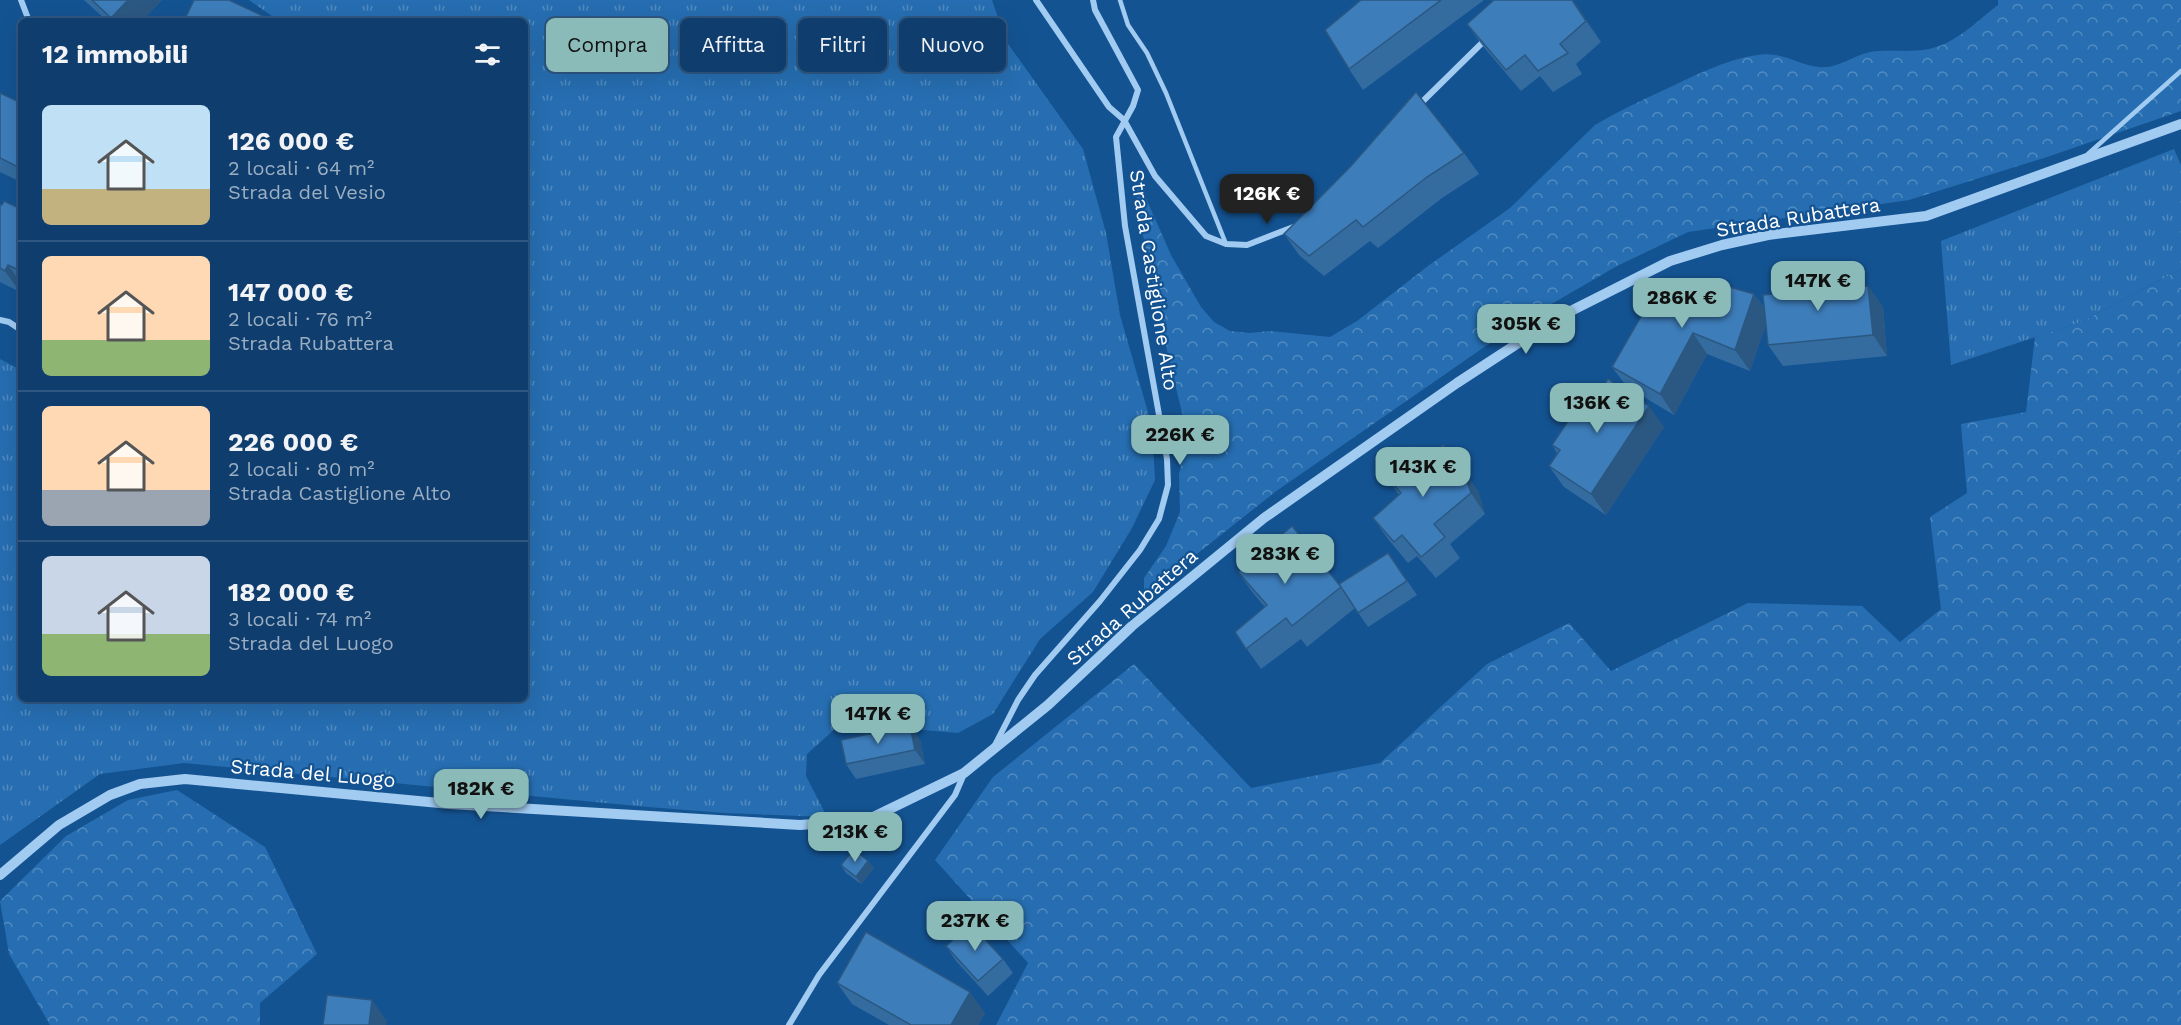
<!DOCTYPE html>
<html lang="it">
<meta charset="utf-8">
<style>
:root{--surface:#0f3e6e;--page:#184573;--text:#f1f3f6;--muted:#9baec2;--line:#2f5781;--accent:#8bbbb9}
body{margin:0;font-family:"Work Sans",sans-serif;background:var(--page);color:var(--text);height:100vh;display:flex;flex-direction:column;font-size:22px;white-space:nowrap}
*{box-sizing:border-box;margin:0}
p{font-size:20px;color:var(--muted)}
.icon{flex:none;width:33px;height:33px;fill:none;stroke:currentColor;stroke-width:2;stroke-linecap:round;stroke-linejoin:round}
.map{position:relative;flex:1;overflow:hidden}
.side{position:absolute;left:18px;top:18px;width:510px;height:684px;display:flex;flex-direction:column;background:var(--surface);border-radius:9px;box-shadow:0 6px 24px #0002,0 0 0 2px var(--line)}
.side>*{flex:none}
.banner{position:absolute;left:546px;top:18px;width:570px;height:54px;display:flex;gap:12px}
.price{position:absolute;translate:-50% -51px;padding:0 14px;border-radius:12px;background:var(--accent);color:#111;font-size:20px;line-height:39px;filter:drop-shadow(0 2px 3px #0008)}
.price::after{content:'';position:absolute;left:50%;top:36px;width:18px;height:14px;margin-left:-9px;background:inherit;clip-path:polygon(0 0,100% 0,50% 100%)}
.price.active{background:#222;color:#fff}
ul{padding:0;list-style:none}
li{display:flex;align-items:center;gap:18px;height:150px;padding:0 24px}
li+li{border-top:2px solid var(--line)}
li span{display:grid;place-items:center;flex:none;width:168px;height:120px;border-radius:9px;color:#555}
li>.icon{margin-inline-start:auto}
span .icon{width:72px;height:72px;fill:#fffc;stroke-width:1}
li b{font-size:26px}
h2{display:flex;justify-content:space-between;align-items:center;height:72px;padding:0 24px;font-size:26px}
.chip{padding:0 21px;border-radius:9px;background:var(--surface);box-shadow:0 6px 24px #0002,0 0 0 2px var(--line);font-size:21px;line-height:54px}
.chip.active{background:var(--accent);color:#111}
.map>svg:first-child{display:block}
</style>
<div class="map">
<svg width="2181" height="1025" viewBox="0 0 2181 1025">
<defs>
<pattern id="forest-crowns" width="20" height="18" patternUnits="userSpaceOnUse" patternTransform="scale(1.5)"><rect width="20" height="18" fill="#266eb1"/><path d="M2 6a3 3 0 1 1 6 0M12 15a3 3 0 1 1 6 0" fill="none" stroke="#518bc1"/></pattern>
<pattern id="park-tufts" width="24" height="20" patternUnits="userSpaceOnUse" patternTransform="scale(1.5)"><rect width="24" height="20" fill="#266eb1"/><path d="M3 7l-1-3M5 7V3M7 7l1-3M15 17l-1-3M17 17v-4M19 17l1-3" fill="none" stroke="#518bc1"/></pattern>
</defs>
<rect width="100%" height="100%" fill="#145392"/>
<path fill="url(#forest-crowns)" d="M 1998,0 L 2181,0 L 2181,111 L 2047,157 L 1909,200 L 1688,232 L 1617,266 L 1519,323 L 1275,492 L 1144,596 L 1144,578 L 1166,546 L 1180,512 L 1179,474 L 1184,455 L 1183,417 L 1159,316 L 1138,210 L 1134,171 L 1171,255 L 1201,307 L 1214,322 L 1230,331 L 1250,333 L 1269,331 L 1330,337 L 1357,321 L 1428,266 L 1510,208 L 1595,125 C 1617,112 1640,101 1664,90 C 1694,76 1724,60 1757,55 C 1782,51 1797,65 1819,67 C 1839,69 1851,56 1870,52 C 1890,49 1910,53 1929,49 C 1955,44 1977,21 1998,5 Z
M 2181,269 L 2181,1025 L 996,1025 L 1028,963 L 935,860 L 993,777 L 1134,664 L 1251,788 L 1380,763 L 1487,664 L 1569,623 L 1611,671 L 1748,603 L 1862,606 L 1900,642 L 1941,609 L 1930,517 L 1967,493 L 1961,424 L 2026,412 L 2035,337 L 2081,322 Z
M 177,790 L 265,847 L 317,954 L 260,1003 L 260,1025 L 50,1025 L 9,954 L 0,901 L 66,836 L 128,800 Z"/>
<path fill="url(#park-tufts)" d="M 249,0 L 992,0 L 1006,41 L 1083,149 L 1106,233 L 1120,315 L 1152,426 L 1155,480 L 1132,528 L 1093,592 L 1040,639 L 993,714 L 958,733 L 911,729 L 877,712 L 846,719 L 807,754 L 806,776 L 827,817 L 725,813 L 648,807 L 184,763 L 100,774 L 0,845 L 0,359 L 21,370 L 21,699 L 525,699 L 525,21 L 279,21 Z
M 2174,149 L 2181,165 L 2181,269 L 2081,322 L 1951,365 L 1941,241 Z"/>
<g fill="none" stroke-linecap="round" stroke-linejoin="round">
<path stroke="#a1cbf1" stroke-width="4.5" d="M 1120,0 L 1128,25 L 1147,53 L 1166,93 L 1226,244
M 2088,154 L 2181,71"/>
<path stroke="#a1cbf1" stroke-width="6" d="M 21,0 L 29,21
M 1036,0 L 1109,107 L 1124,120 L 1155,176 L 1206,236 L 1226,244 L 1247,245 L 1296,226
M 1419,105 L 1486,39
M 0,320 L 9,322 L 21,330
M 995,745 L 1018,700 L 1035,675 L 1100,601 L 1140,550 L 1159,519 L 1168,485 L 1167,459 L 1125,226 L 1116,137 L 1133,106 L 1138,90 L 1095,10 L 1093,0
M 789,1025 L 819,975 L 955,795 L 964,774"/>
<path stroke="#a1cbf1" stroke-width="10" d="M 0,875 L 59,825 L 110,795 L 140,784 L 185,779 L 450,804 L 800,825 L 867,820 L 964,773 L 1048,705 L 1132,626 L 1264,518 L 1457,383 L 1555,319 L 1670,261 L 1722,245 L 1768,235 L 1926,216 L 2181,124"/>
</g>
<path fill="#346ca0" d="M 84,0 L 162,0 L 142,21 L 107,21 Z
M 1361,0 L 1484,0 L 1363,90 L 1349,69 Z
M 1494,0 L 1573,0 L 1601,42 L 1576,64 L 1582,74 L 1553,92 L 1540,76 L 1521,91 L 1482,45 L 1467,24 Z
M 0,93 L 21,103 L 21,182 L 0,172 Z
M 1464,153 L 1479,174 L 1442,198 L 1378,248 L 1370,241 L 1324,276 L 1299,255 L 1284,234 Z
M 0,204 L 21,209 L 21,289 L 20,292 L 0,282 Z
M 1851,277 L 1858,287 L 1868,286 L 1883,307 L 1887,356 L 1783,366 L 1768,345 L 1766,324 L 1750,371 L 1707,354 L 1674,415 L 1627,387 L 1612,367 L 1754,294 L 1765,309 L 1783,293 Z
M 1599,392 L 1664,427 L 1606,515 L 1564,487 L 1549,466 L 1557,453 L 1552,445 Z
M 1427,460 L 1463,470 L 1478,491 L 1485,514 L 1450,544 L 1460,558 L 1436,578 L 1417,556 L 1408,563 L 1388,539 L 1373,518 L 1399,495 L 1385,475 Z
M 1388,553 L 1417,595 L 1368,627 L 1355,608 L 1307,647 L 1301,639 L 1261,669 L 1235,632 L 1265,607 L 1253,593 L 1238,572 L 1341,587 Z
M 920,740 L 925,764 L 856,779 L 846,764 Z
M 868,861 L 874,868 L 861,884 L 846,873 L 841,865 Z
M 946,946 L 1003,959 L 1013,973 L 988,996 L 956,961 Z
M 837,983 L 985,1013 L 978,1025 L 889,1025 L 852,1004 Z"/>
<path fill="#2b5882" d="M 128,0 L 162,0 L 142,21 L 113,21 L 111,18 Z
M 1572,0 L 1573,0 L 1601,42 L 1586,21 Z
M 263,16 L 267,21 L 261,21 Z
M 8,265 L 21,283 L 21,289 L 20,292 L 5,271 Z
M 1851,277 L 1866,298 L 1852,288 Z
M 1868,286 L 1883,307 L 1887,356 L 1873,335 Z
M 1754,294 L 1769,315 L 1750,371 L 1735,350 Z
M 1693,333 L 1707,354 L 1674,415 L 1660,394 Z
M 1649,406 L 1664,427 L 1606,515 L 1591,494 Z
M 1463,470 L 1478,491 L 1485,514 L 1471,493 Z
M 910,725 L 920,740 L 925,764 L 915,750 Z
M 868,861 L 874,868 L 861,884 L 856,877 Z
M 970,992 L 985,1013 L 978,1025 L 951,1025 Z
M 372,1000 L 387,1021 L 386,1025 L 369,1025 Z"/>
<path fill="#3d7dba" stroke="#2b5882" stroke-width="1.5" d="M 92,0 L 128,0 L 111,18 Z
M 194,0 L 229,0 L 263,16 L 261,21 L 184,21 Z
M 1361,0 L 1441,0 L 1349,69 L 1325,30 Z
M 1494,0 L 1572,0 L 1586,21 L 1560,44 L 1568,53 L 1538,71 L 1525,55 L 1506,70 L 1467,24 Z
M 1416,92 L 1464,153 L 1427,177 L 1363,227 L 1356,220 L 1309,256 L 1284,234 L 1351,166 Z
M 0,93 L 21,103 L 21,166 L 20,168 L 0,158 Z
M 4,201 L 21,209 L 21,271 L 8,265 L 5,271 L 0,268 L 0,204 L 2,205 Z
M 1851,277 L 1852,288 L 1868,286 L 1873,335 L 1768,345 L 1763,295 L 1783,293 L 1782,284 Z
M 1705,280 L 1754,294 L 1735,350 L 1693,333 L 1660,394 L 1612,367 L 1650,301 Z
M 1608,379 L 1649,406 L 1591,494 L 1549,466 L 1560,450 L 1552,445 L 1591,387 L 1599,392 Z
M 1443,445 L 1463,470 L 1471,493 L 1434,524 L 1445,537 L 1421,557 L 1402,535 L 1394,542 L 1373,518 L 1401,493 L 1385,475 L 1415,447 L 1427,460 Z
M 1292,526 L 1341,587 L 1292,626 L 1286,618 L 1246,649 L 1235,632 L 1267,605 L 1238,572 Z
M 1388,553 L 1407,581 L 1358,613 L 1339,584 Z
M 910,725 L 915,750 L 846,764 L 841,740 Z
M 854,849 L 868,861 L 856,877 L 841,865 Z
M 971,924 L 1003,959 L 978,981 L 946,946 Z
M 866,932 L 970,992 L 951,1025 L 911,1025 L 837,983 Z
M 327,995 L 372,1000 L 369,1025 L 323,1025 Z"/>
<g text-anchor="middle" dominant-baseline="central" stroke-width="4.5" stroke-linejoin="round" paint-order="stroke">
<g font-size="20" fill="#fff" stroke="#145392">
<text transform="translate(1798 217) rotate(-9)">Strada Rubattera</text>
<text transform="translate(1154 280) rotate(81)">Strada Castiglione Alto</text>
<text transform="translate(1132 607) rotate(-41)">Strada Rubattera</text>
<text transform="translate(313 773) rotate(5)">Strada del Luogo</text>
</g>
</g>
</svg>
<b class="price active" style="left:1267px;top:225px">126K €</b>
<b class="price" style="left:1818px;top:312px">147K €</b>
<b class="price" style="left:1682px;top:329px">286K €</b>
<b class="price" style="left:1526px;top:355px">305K €</b>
<b class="price" style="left:1597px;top:434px">136K €</b>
<b class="price" style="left:1180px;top:466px">226K €</b>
<b class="price" style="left:1423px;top:498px">143K €</b>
<b class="price" style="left:1285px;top:585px">283K €</b>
<b class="price" style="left:878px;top:745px">147K €</b>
<b class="price" style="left:481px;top:820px">182K €</b>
<b class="price" style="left:855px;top:863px">213K €</b>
<b class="price" style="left:975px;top:952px">237K €</b>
<div class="banner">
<a class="chip active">Compra</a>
<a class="chip">Affitta</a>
<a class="chip">Filtri</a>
<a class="chip">Nuovo</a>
</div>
<section class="side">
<h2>12 immobili<svg class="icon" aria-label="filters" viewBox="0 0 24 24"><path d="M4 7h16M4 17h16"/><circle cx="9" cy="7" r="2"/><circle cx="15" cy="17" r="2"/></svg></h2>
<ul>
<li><span style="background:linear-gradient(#bfe0f5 70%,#c2b280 0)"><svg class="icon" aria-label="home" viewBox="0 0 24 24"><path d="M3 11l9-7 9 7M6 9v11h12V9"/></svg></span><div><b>126 000 €</b><p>2 locali · 64 m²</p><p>Strada del Vesio</p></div></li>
<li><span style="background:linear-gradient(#ffd9b3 70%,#8fb573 0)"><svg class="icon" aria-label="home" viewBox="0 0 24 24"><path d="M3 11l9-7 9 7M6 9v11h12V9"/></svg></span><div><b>147 000 €</b><p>2 locali · 76 m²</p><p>Strada Rubattera</p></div></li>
<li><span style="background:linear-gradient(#ffd9b3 70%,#9aa5b1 0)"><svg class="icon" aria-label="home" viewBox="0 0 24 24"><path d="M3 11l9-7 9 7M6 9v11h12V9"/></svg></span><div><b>226 000 €</b><p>2 locali · 80 m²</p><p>Strada Castiglione Alto</p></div></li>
<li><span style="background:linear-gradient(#c9d6e8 65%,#8fb573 0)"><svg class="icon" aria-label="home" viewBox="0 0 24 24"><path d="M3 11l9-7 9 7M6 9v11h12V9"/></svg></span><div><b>182 000 €</b><p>3 locali · 74 m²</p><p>Strada del Luogo</p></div></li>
</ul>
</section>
</div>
